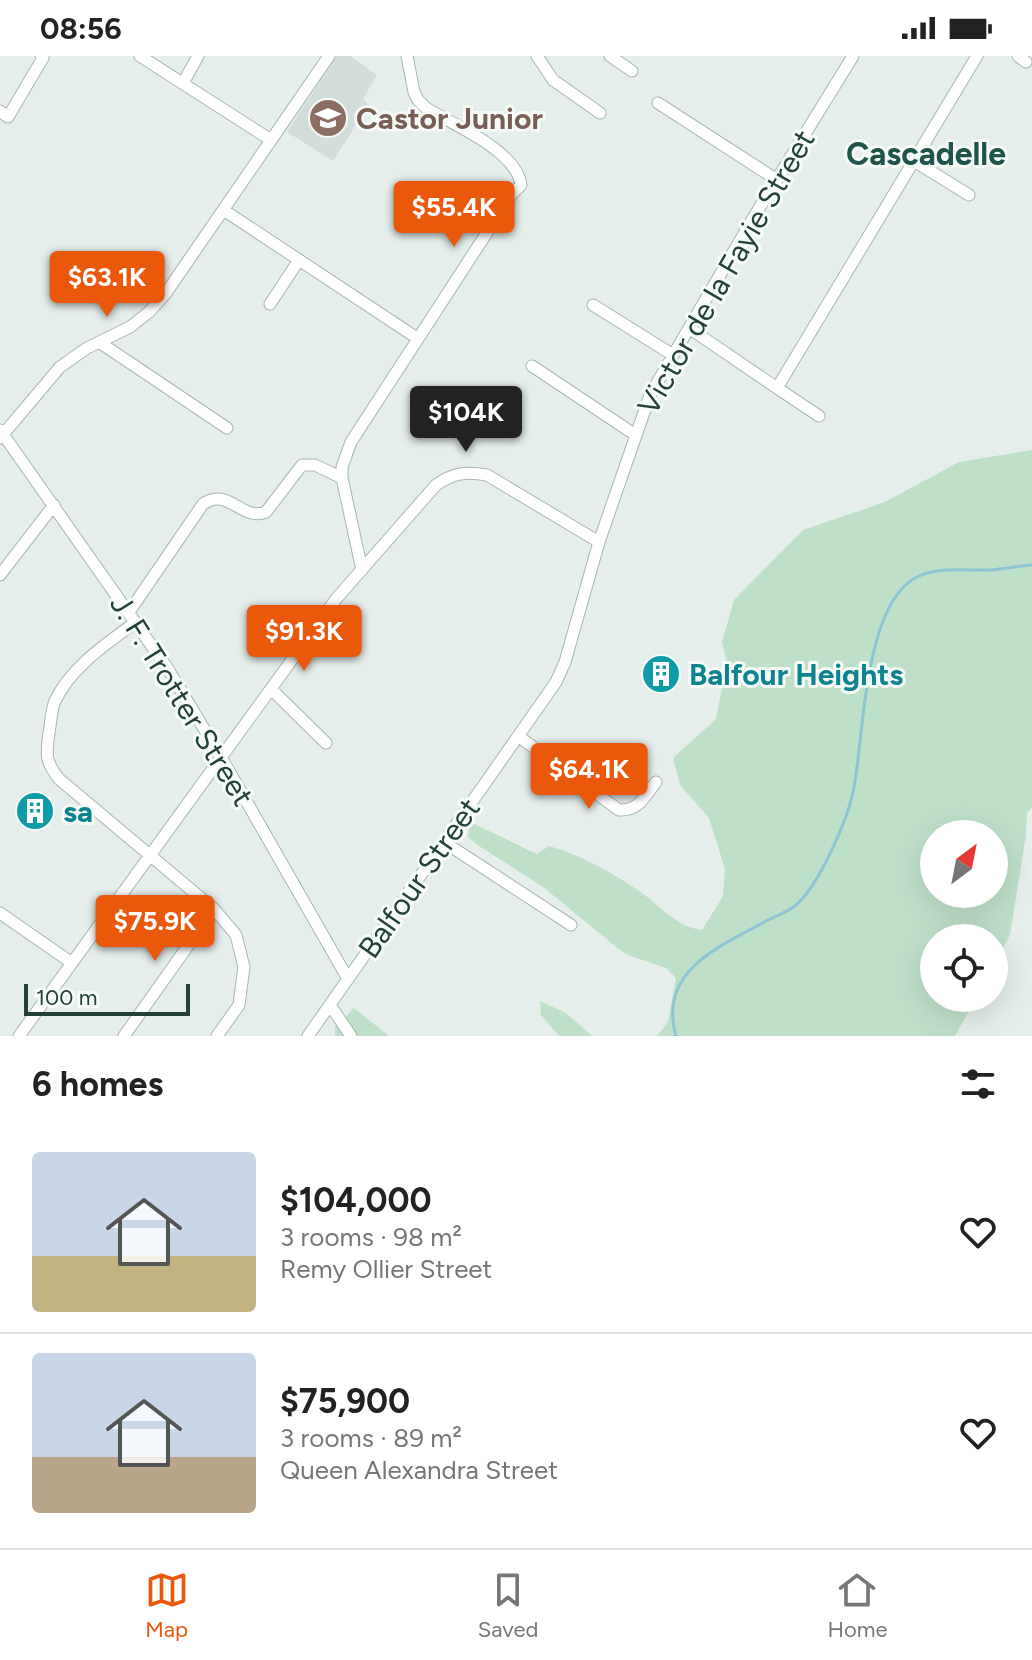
<!DOCTYPE html>
<meta charset="utf-8">
<style>
:root{--surface:#fff;--page:#f6f6f6;--text:#222;--muted:#767676;--line:#e0e0e0;--accent:#ea580c}
body{margin:0;font-family:Figtree,sans-serif;background:var(--page);color:var(--text);height:100vh;display:flex;flex-direction:column;font-size:30px;white-space:nowrap}
*{box-sizing:border-box;margin:0}
p{font-size:26px;color:var(--muted)}
.icon{flex:none;width:44px;height:44px;fill:none;stroke:currentColor;stroke-width:2;stroke-linecap:round;stroke-linejoin:round}
.map{position:relative;height:980px;overflow:hidden}
.details{display:flex;flex-direction:column;background:var(--surface);flex:1}
.details>*{flex:none}
.needle{width:52px;rotate:32deg}
.fabs{position:absolute;left:920px;top:764px;display:grid;gap:16px}
.fabs a{display:grid;place-items:center;width:88px;height:88px;border-radius:50%;background:var(--surface);box-shadow:0 8px 32px #0002;font-size:40px}
.scale{position:absolute;left:24px;bottom:20px;width:166px;box-sizing:border-box;padding-left:8px;border:4px solid #23413b;border-top:0;font-size:22px;line-height:28px;white-space:nowrap;color:#23413b;-webkit-text-stroke:6px #f6fbf8;paint-order:stroke}
.price{position:absolute;translate:-50% -68px;padding:0 18px;border-radius:8px;background:var(--accent);color:#fff;font-size:26px;line-height:52px;filter:drop-shadow(0 2px 4px #0008)}
.price::after{content:'';position:absolute;left:50%;top:48px;width:24px;height:18px;margin-left:-12px;background:inherit;clip-path:polygon(0 0,100% 0,50% 100%)}
.price.on{background:#222;color:#fff}
ul{padding:0;list-style:none}
li{display:flex;align-items:center;gap:24px;height:200px;padding:0 32px}
li+li{border-top:2px solid var(--line)}
li span{display:grid;place-items:center;flex:none;width:224px;height:160px;border-radius:8px;color:#555}
li>.icon{margin-inline-start:auto}
span .icon{width:96px;height:96px;fill:#fffc;stroke-width:1}
li b{font-size:34px}
h2{display:flex;justify-content:space-between;align-items:center;height:96px;padding:0 32px;font-size:34px}
.status{display:flex;justify-content:space-between;align-items:center;height:56px;padding:0 40px;background:var(--surface);direction:ltr}
.status svg{height:22px;fill:currentColor}
.menu{display:flex;justify-content:space-around;align-items:center;height:112px;border-top:2px solid var(--line);background:var(--surface);font-size:22px;color:var(--muted)}
.menu a{display:grid;justify-items:center;gap:4px}
.menu .on{color:var(--accent)}
.map>svg:first-child{display:block}
</style>
<div class="status"><b>08:56</b><svg viewBox="0 0 49 12"><path d="M0 12V9h3v3zM5 12V6h3v6zM10 12V3h3v9zM15 12V0h3v12zM26 1h20v11H26zM47 4h2v5h-2z"/></svg></div>
<div class="map">
<svg width="1032" height="980" viewBox="0 0 1032 980">
<rect width="100%" height="100%" fill="#e5eeeb"/>
<path fill="#d3deda" d="M 337,0 L 350,0 L 377,19 L 363,43 L 369,49 L 333,105 L 287,76 Z"/>
<path fill="#bee0c9" fill-rule="evenodd" d="M 1032,394 L 1032,752 L 1027,757 L 1026,779 L 1010,879 L 994,908 L 994,882 L 934,882 L 934,942 L 976,942 L 955,980 L 657,980 L 668,966 L 676,922 L 666,912 L 625,898 L 543,831 L 479,790 L 468,781 L 470,766 L 537,798 L 549,790 C 581,799 611,816 639,835 C 660,849 676,871 702,874 L 723,840 L 725,813 L 709,762 L 680,729 L 673,702 L 716,663 L 727,607 L 722,586 L 734,544 L 803,474 L 885,446 L 959,406 ZM 994,778 L 994,838 L 934,838 L 934,778 Z
M 540,945 L 566,957 L 592,980 L 559,980 L 541,959 Z
M 354,952 L 389,980 L 335,980 L 335,971 Z"/>
<g fill="none" stroke-linecap="round" stroke-linejoin="round">
<path stroke="#8cc5d4" stroke-width="3" d="M 676,980 C 657,914 721,890 768,864 C 776,860 787,856 795,850 C 819,830 849,761 854,731 C 864,679 864,547 917,521 C 938,510 967,515 990,514 C 1004,513 1018,510 1032,509"/>
<defs>
<path id="minor" d="M 140,0 L 271,84
M 537,0 L 553,24 L 600,57
M 610,0 L 632,15
M 1018,0 L 1026,6
M 183,27 L 198,0
M 658,47 L 777,124
M 0,55 L 8,61 L 43,2 L 41,0
M 914,105 L 969,139
M 225,155 L 417,282
M 270,248 L 299,204
M 593,249 L 673,299
M 689,272 L 777,332 L 977,0
M 99,286 L 227,372
M 532,310 L 634,378
M 777,332 L 819,360
M 0,374 L 168,613 L 221,701 L 348,923
M 0,382 L 60,311 L 87,292 L 130,271 L 149,256 L 166,237 L 329,0
M 362,514 L 342,422 L 342,411 L 351,386 L 512,138 L 521,129 C 517,95 454,69 426,52 L 418,44 L 414,36 L 407,0
M 0,519 L 54,449
M 129,556 L 203,448 C 228,430 242,466 266,456 L 302,409 L 315,409 L 342,422
M 136,566 C 106,588 71,611 55,645 C 51,654 51,667 49,677 C 46,699 45,705 59,723 L 214,853 L 236,879 L 244,911 L 239,949 L 217,980
M 271,633 L 326,687
M 518,680 L 619,754 C 639,755 645,740 656,726
M 444,786 L 571,869
M 0,857 L 72,907
M 330,949 L 351,980
M 19,980 L 336,543 L 436,429 C 453,417 466,415 487,419 L 599,486
M 124,980 L 214,853
M 308,980 L 556,626 L 565,606 L 599,486 L 650,339 L 752,164 L 853,0"/>
</defs>
<use href="#minor" stroke="#a7b7b3" stroke-width="13"/>
<use href="#minor" stroke="#fff" stroke-width="11"/>
</g>
<defs>
<symbol id="school-disc" viewBox="-11 -11 22 22"><circle r="9.5" fill="#8d6e63" stroke="#f6fbf8"/><path d="M0-5L7-2L0 1L-7-2ZM-4 1L0 2.5L4 1V4Q0 6-4 4Z" fill="#fff"/></symbol>
<symbol id="building-disc" viewBox="-11 -11 22 22"><circle r="9.5" fill="#0f9aa8" stroke="#f6fbf8"/><path d="M-4-6H4V6H1V3H-1V6H-4ZM-2.5-4.3h1.7v1.8h-1.7ZM.8-4.3h1.7v1.8H.8ZM-2.5-1h1.7V.8h-1.7ZM.8-1h1.7V.8H.8Z" fill="#fff"/></symbol>
</defs>
<g fill-rule="evenodd">
<use href="#school-disc" x="306" y="40" width="44" height="44"/>
<use href="#building-disc" x="639" y="596" width="44" height="44"/>
<use href="#building-disc" x="13" y="733" width="44" height="44"/>
</g>
<g text-anchor="middle" dominant-baseline="central" stroke-width="6" stroke-linejoin="round" paint-order="stroke">
<g font-size="30" font-weight="bold" fill="#785e54" stroke="#f6fbf8" text-anchor="start">
<text x="356" y="62">Castor Junior</text>
</g>
<g font-size="30" fill="#23413b" stroke="#f6fbf8">
<text transform="translate(726 216) rotate(-60)">Victor de la Fayie Street</text>
<text transform="translate(182 644) rotate(58)">J. F. Trotter Street</text>
<text transform="translate(419 822) rotate(-55)">Balfour Street</text>
</g>
<g font-size="30" font-weight="bold" fill="#0d838f" stroke="#f6fbf8" text-anchor="start">
<text x="689" y="618">Balfour Heights</text>
<text x="63" y="755">sa</text>
</g>
<g font-size="32" font-weight="bold" fill="#1e544a" stroke="#f6fbf8">
<text x="926" y="98">Cascadelle</text>
</g>
</g>
</svg>
<div class="fabs">
<a><svg class="needle" viewBox="-14 -14 28 28"><path d="M0-13l5 13h-10z" fill="#e53935"/><path d="M0 13l5-13h-10z" fill="#767676"/></svg></a>
<a><svg class="icon" aria-label="locate" viewBox="0 0 24 24"><circle cx="12" cy="12" r="6"/><path d="M12 2v4M12 18v4M2 12h4M18 12h4"/></svg></a>
</div>
<div class="scale">100 m</div>
<b class="price" style="left:454px;top:193px">$55.4K</b>
<b class="price" style="left:107px;top:263px">$63.1K</b>
<b class="price on" style="left:466px;top:398px">$104K</b>
<b class="price" style="left:304px;top:617px">$91.3K</b>
<b class="price" style="left:589px;top:755px">$64.1K</b>
<b class="price" style="left:155px;top:907px">$75.9K</b>
</div>
<section class="details">
<h2>6 homes<svg class="icon" aria-label="filters" viewBox="0 0 24 24"><path d="M4 7h16M4 17h16"/><circle cx="9" cy="7" r="2"/><circle cx="15" cy="17" r="2"/></svg></h2>
<ul>
<li><span style="background:linear-gradient(#c9d6e8 65%,#c2b280 0)"><svg class="icon" aria-label="home" viewBox="0 0 24 24"><path d="M3 11l9-7 9 7M6 9v11h12V9"/></svg></span><div><b>$104,000</b><p>3 rooms · 98 m²</p><p>Remy Ollier Street</p></div><svg class="icon" aria-label="heart" viewBox="0 0 24 24"><path d="M12 20l-8-8c-3-5 5-10 8-4 3-6 11-1 8 4z"/></svg></li>
<li><span style="background:linear-gradient(#c9d6e8 65%,#b9a48a 0)"><svg class="icon" aria-label="home" viewBox="0 0 24 24"><path d="M3 11l9-7 9 7M6 9v11h12V9"/></svg></span><div><b>$75,900</b><p>3 rooms · 89 m²</p><p>Queen Alexandra Street</p></div><svg class="icon" aria-label="heart" viewBox="0 0 24 24"><path d="M12 20l-8-8c-3-5 5-10 8-4 3-6 11-1 8 4z"/></svg></li>
</ul>
</section>
<nav class="menu">
<a class="on"><svg class="icon" aria-label="map" viewBox="0 0 24 24"><path d="M3 6l6-2 6 2 6-2v14l-6 2-6-2-6 2zM9 4v14M15 6v14"/></svg>Map</a>
<a><svg class="icon" aria-label="saved" viewBox="0 0 24 24"><path d="M7 4h10v16l-5-4-5 4z"/></svg>Saved</a>
<a><svg class="icon" aria-label="home" viewBox="0 0 24 24"><path d="M3 11l9-7 9 7M6 9v11h12V9"/></svg>Home</a>
</nav>
